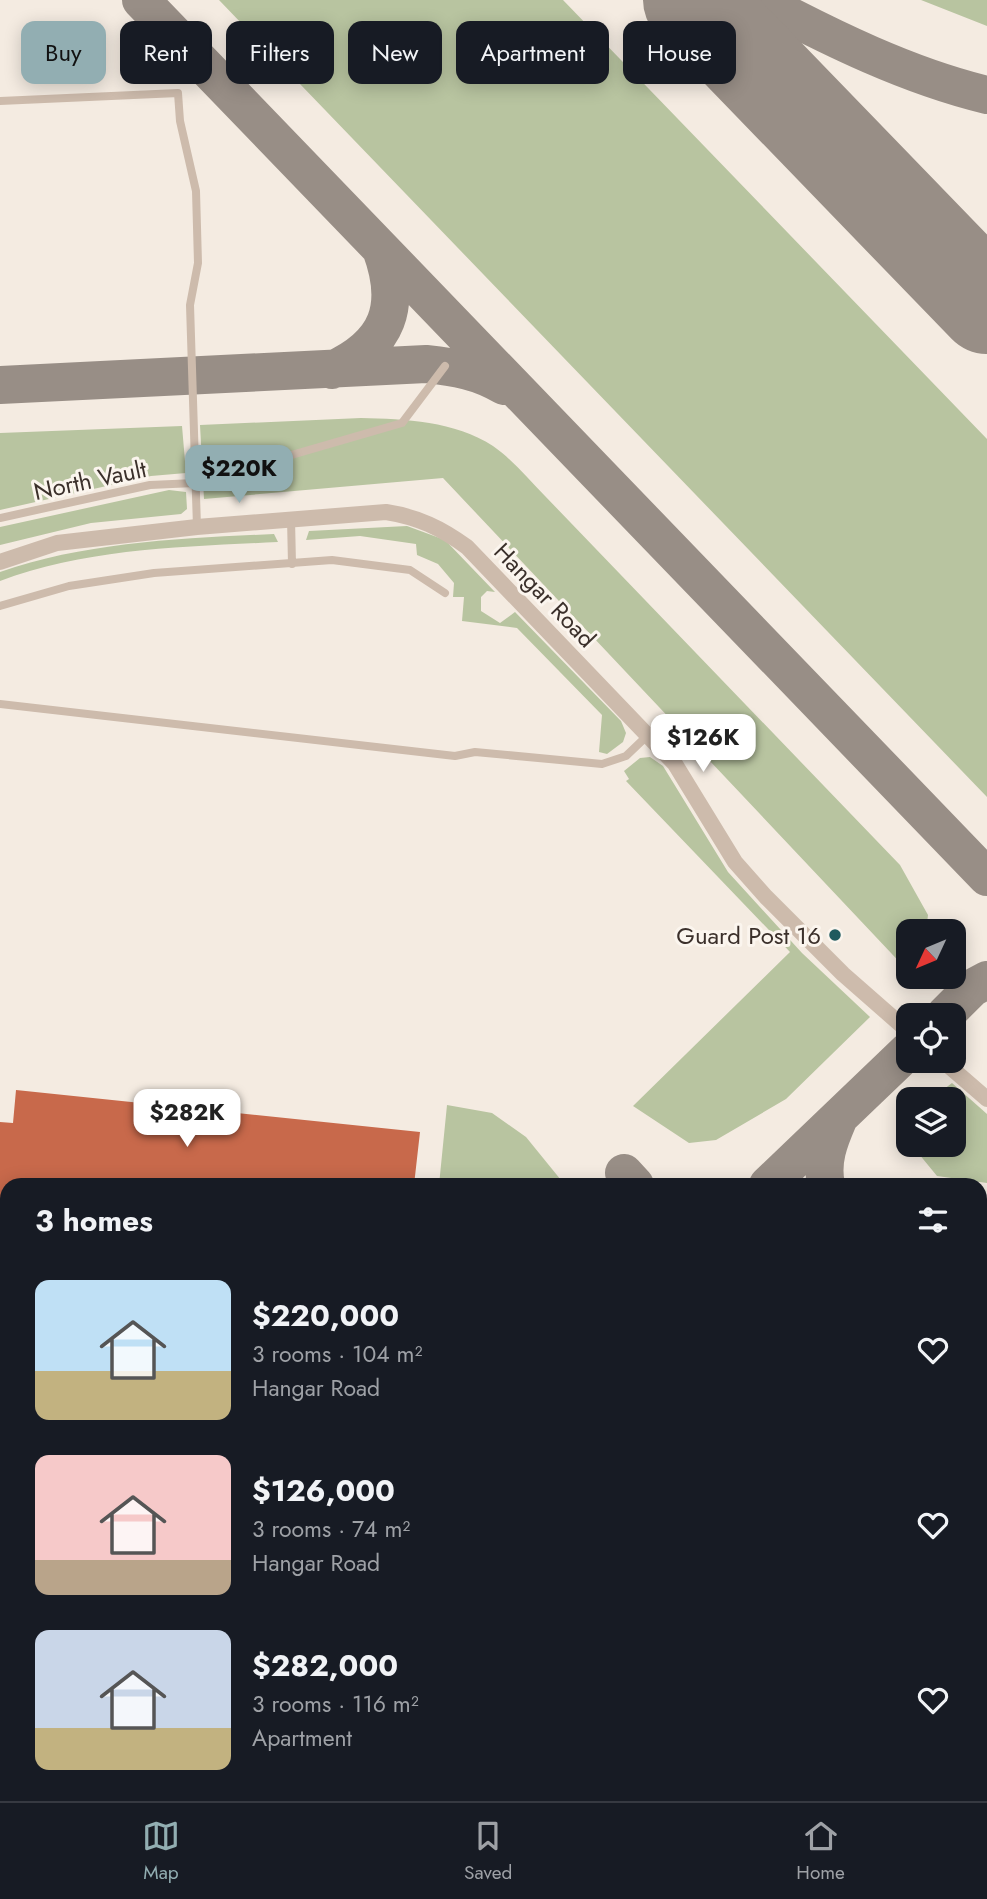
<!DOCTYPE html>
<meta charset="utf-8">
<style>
:root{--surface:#171b24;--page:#20242c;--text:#f1f3f6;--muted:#9ea1a6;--line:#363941;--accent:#92aeb2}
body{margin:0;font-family:Jost,sans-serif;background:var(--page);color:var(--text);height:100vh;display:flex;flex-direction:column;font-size:26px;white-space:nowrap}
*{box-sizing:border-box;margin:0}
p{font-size:23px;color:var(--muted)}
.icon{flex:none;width:38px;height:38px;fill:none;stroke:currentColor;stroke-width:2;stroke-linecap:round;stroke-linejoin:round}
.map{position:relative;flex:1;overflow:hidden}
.sheet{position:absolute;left:0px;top:1178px;width:987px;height:625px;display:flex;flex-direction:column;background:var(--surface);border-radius:21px 21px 0 0;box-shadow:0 4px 18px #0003}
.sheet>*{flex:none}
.guide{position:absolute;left:21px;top:21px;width:945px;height:63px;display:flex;gap:14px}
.needle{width:46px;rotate:226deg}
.fabs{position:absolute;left:896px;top:919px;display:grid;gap:14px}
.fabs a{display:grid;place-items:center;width:70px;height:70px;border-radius:14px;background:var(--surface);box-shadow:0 4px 18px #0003;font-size:35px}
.price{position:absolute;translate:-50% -60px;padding:0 16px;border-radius:14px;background:#fff;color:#222;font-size:23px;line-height:46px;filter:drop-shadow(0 2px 4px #0008)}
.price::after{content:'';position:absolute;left:50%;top:42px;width:21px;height:16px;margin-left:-10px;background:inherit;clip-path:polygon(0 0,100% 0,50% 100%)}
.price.current{background:var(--accent);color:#111}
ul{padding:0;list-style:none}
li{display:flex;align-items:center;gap:21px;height:175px;padding:0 35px}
li span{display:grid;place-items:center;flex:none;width:196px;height:140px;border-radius:14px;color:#555}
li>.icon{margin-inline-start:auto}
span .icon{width:84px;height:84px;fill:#fffc;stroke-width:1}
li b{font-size:30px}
h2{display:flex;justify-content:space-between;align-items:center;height:84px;padding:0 35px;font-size:30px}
.pill{padding:0 24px;border-radius:14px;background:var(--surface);box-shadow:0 4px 18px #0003;font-size:24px;line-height:63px}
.pill.current{background:var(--accent);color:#111}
.menu{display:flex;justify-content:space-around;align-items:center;height:98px;border-top:2px solid var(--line);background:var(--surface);font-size:19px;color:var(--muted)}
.menu a{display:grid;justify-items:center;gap:4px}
.menu .current{color:var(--accent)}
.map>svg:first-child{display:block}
</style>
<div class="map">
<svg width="987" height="1801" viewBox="0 0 987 1801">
<rect width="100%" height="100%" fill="#f4ebe1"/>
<path fill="#b8c4a0" d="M 219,0 L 563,0 L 987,439 L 987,797 Z
M 921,0 L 987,0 L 987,26 Z
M 361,418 C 405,419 455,421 493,446 C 512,459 529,480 545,496 L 900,865 L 928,915 L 926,931 L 908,931 L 908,971 L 443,478 L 204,499 L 200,425 Z
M 182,426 L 186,473 L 151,476 L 0,510 L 0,433 Z
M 169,490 L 186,492 L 187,509 L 181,514 L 91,523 L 0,545 L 0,527 Z
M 407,526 L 445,540 L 495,592 L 487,591 L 481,597 L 481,611 L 500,623 L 515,612 L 621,721 L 626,733 L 623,742 L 607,754 L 599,752 L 602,715 L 517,628 L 462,621 L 464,597 L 453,597 L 454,583 L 438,564 L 417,555 L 416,544 L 360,536 L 306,540 L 309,531 Z
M 274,534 L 278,542 C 185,547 88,548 0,581 L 0,572 C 86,542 184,538 274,534 Z
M 650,757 L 663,766 L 728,872 L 802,953 L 870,1017 L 786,1099 L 716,1140 L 689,1143 L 633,1106 L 790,952 L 626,781 L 629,779 L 624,771 L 640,758 Z
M 952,1083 L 987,1114 L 987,1183 L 937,1176 L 914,1148 L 908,1148 L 909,1145 L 954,1144 L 954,1099 L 931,1099 Z
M 447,1105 L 492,1113 L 526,1137 L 565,1185 L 439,1185 Z
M 554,1796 L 818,1796 L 817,1801 L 552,1801 Z"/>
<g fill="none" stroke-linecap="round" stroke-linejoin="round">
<path stroke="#988e86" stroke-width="38" d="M 141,0 L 987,877
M 759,0 C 831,38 908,76 987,95
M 332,370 C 389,344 402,306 381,249
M 0,385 L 426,364 C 455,367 479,371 504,386
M 945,1015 L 972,988 L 987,980
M 624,1173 L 635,1185
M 768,1185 L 908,1051
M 826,1185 C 821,1161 829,1141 838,1120
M 490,1801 L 490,1796"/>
<path stroke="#988e86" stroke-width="98" d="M 692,0 L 987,305"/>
</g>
<path fill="#c8694b" d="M 16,1090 L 420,1132 L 414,1185 L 7,1185 L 7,1286 L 0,1285 L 0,1122 L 13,1123 Z"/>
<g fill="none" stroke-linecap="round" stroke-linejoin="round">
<path stroke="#cdbbac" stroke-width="8" d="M 0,101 L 178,93 L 180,121 L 196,191 L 198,263 L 190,305 L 197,527
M 0,518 L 150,485 L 195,483 L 402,423 L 445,366
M 291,519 L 292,564
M 0,606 L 69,586 L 154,573 L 332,560 L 410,570 L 445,593
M 0,704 L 455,756 L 475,752 L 602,764 L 626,756 L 648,735
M 980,1528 L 987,1529
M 0,1553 L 7,1554
M 980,1693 L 987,1621
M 366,1801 L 367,1796
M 970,1801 L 971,1796"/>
<path stroke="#cdbbac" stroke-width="16" d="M 0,562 L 57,543 L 197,527 L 386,512 C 418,517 441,528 467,547 L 675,764 L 735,862 L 766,897 L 843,974 L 908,1031
M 942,1060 L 987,1099"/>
</g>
<circle fill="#1f5a5e" stroke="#fbf5ee" stroke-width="2.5" cx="835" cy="935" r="7"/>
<g text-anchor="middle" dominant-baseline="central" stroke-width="6" stroke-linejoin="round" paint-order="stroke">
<g font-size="24" fill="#3b302b" stroke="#fbf5ee">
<text transform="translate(90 480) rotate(-12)">North Vault</text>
<text transform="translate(545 595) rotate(46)">Hangar Road</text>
</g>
<g font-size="24" fill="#3b302b" stroke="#fbf5ee" text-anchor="end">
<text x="821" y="935">Guard Post 16</text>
</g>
</g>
</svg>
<div class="fabs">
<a><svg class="needle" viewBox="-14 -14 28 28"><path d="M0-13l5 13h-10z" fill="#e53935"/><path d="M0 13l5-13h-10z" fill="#9ea1a6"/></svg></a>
<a><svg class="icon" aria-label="locate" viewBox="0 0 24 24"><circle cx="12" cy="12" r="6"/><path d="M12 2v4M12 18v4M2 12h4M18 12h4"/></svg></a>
<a><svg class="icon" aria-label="layers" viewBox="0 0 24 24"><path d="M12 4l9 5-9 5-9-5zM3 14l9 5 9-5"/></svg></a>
</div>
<b class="price current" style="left:239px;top:505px">$220K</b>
<b class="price" style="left:703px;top:774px">$126K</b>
<b class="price" style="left:187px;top:1149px">$282K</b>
<div class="guide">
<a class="pill current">Buy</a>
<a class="pill">Rent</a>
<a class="pill">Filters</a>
<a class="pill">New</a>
<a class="pill">Apartment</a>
<a class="pill">House</a>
</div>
<section class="sheet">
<h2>3 homes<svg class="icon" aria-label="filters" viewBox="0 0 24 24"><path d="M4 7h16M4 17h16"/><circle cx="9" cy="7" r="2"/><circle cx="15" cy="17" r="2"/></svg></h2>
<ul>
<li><span style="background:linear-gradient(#bfe0f5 65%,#c2b280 0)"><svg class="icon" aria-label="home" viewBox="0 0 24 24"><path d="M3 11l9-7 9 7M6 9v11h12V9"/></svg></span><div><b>$220,000</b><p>3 rooms · 104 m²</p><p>Hangar Road</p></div><svg class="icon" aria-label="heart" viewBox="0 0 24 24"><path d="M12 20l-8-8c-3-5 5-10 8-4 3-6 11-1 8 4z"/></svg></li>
<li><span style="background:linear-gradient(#f6c9c9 75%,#b9a48a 0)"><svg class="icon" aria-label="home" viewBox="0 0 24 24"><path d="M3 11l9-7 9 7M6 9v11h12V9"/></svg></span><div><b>$126,000</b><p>3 rooms · 74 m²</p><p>Hangar Road</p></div><svg class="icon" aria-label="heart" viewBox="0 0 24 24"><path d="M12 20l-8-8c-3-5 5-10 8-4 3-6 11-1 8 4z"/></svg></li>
<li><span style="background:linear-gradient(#c9d6e8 70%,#c2b280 0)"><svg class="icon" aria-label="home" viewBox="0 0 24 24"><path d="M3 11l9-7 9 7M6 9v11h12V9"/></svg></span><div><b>$282,000</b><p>3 rooms · 116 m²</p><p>Apartment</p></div><svg class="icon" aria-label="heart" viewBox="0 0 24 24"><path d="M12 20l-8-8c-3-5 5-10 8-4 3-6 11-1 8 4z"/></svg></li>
</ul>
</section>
</div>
<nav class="menu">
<a class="current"><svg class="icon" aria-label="map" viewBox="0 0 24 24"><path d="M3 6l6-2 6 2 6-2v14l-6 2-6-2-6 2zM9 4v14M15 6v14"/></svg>Map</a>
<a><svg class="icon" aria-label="saved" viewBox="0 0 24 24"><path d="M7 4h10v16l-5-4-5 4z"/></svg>Saved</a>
<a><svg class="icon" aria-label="home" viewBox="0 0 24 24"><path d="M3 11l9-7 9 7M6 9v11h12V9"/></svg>Home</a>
</nav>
